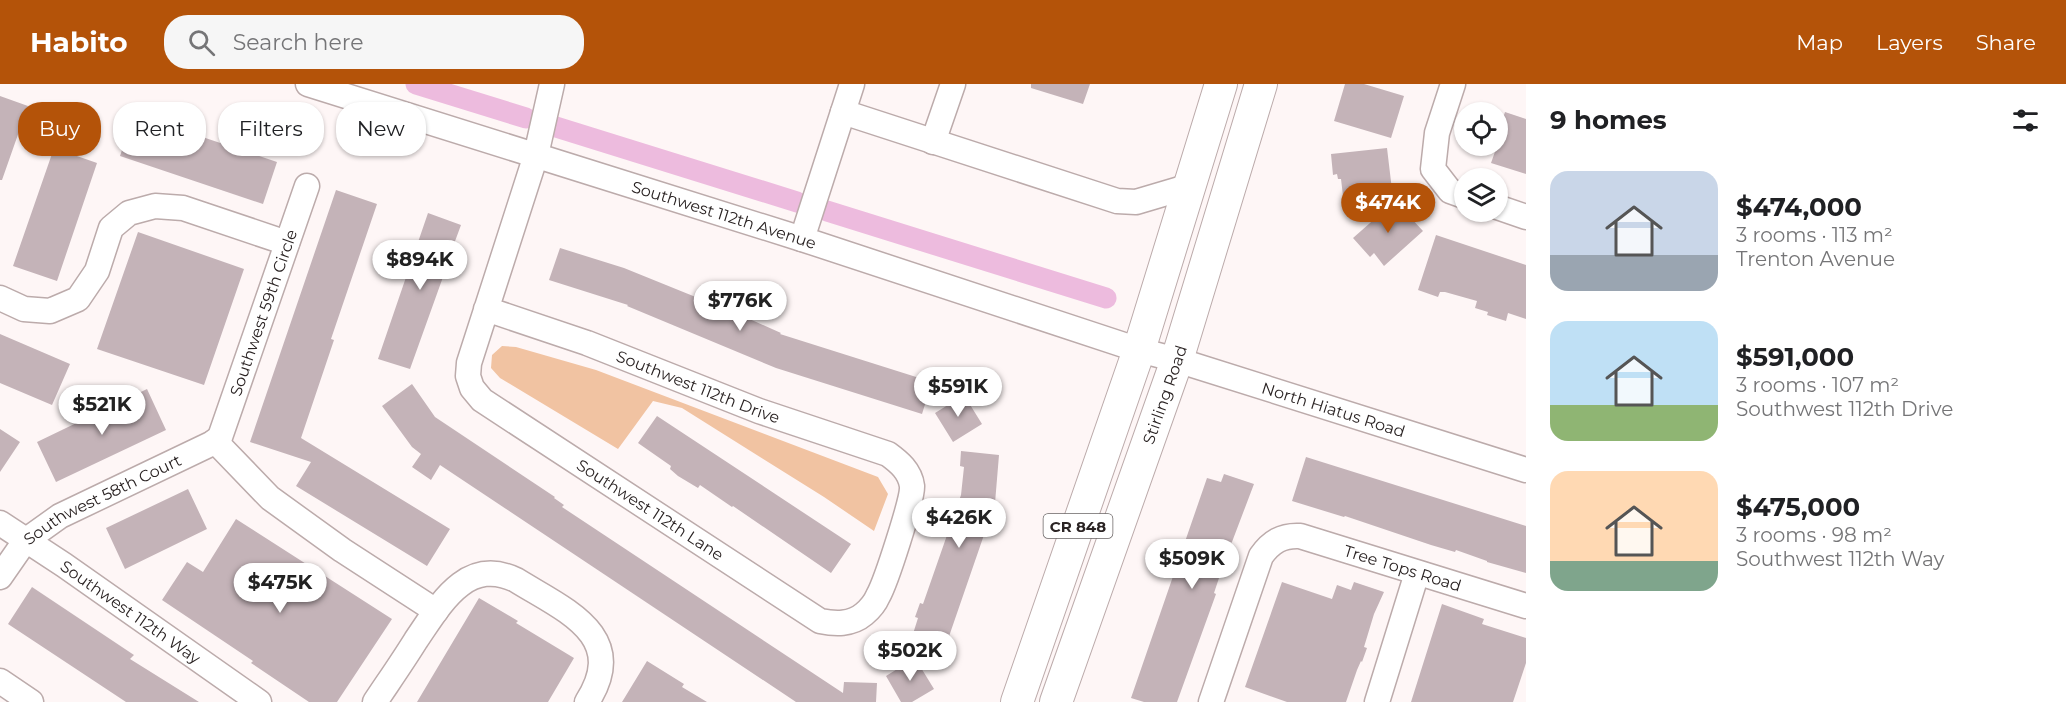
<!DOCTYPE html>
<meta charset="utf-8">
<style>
:root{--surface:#fff;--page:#f6f6f6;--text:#202124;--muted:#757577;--accent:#b45309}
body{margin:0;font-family:Montserrat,sans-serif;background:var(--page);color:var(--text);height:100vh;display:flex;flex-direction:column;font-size:22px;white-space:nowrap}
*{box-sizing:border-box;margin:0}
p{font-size:20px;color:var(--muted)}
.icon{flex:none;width:33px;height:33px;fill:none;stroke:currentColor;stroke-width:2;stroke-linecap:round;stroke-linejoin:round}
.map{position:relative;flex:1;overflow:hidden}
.sheet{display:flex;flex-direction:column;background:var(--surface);width:540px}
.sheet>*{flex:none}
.banner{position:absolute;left:18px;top:18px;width:570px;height:54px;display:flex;gap:12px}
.fabs{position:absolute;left:1454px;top:18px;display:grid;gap:12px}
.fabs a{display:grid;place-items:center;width:54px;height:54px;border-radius:50%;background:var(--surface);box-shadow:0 2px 4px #0004;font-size:30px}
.price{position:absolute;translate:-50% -51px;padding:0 14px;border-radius:21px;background:#fff;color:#222;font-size:20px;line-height:39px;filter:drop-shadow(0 2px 3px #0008)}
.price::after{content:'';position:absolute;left:50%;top:36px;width:18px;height:14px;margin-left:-9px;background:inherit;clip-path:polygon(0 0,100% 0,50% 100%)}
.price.selected{background:var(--accent);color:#fff}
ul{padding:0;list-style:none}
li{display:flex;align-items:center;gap:18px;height:150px;padding:0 24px}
li span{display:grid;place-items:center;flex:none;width:168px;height:120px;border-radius:18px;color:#555}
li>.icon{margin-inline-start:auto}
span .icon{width:72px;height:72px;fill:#fffc;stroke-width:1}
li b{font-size:26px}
h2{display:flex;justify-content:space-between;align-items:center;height:72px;padding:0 24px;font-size:26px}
.pill{padding:0 21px;border-radius:24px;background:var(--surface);box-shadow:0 2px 4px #0004;font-size:21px;line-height:54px}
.pill.selected{background:var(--accent);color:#fff}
header{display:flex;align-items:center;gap:36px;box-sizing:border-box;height:84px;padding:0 30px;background:var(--accent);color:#fff}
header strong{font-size:28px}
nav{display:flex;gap:33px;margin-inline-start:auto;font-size:21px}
.search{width:420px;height:54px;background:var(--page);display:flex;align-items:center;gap:15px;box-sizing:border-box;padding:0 21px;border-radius:24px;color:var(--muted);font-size:22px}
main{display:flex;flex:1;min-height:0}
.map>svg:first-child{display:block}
</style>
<header>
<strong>Habito</strong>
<div class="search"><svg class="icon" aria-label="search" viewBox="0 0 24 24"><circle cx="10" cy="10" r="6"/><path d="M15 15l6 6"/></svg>Search here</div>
<nav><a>Map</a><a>Layers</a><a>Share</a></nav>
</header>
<main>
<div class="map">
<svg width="1526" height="618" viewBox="0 0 1526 618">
<rect width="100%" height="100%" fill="#fef6f6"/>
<path fill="#f1c3a2" d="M 502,262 L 516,263 L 596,286 L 878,393 L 888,410 L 874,447 L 824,413 L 682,324 L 653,317 L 618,365 L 500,294 L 491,284 L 492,271 Z"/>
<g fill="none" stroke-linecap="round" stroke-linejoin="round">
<path stroke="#edbbde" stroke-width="21" d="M 416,0 L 526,34
M 556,43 L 797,118
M 827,127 L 1106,214"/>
</g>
<path fill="#c4b3b8" d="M 1031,0 L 1090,0 L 1083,20 L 1031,4 Z
M 1345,0 L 1364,0 L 1404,12 L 1391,54 L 1334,37 Z
M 0,12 L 28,22 L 2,96 L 0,96 Z
M 1505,28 L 1526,35 L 1526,90 L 1491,79 L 1497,62 L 1497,29 L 1504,31 Z
M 134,30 L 277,78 L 263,120 L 120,72 Z
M 54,64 L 97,79 L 57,197 L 13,182 Z
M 1387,64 L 1392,106 L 1343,112 L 1341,95 L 1338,95 L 1337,90 L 1333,91 L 1331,70 Z
M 336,106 L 377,120 L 331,255 L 334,256 L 301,354 L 450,445 L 427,482 L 296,402 L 311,378 L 250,358 Z
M 1395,117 L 1423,147 L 1384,182 L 1374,169 L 1370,173 L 1353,154 Z
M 428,129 L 461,141 L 447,179 L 451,180 L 446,194 L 443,193 L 410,285 L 378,275 Z
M 138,148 L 244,185 L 204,301 L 97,265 Z
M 1436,151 L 1526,181 L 1526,235 L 1508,229 L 1506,237 L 1487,231 L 1488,228 L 1475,224 L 1477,217 L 1445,208 L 1440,208 L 1438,213 L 1418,206 Z
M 560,164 L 624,184 L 745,233 L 781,249 L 780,250 L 932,298 L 922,330 L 776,284 L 627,222 L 628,221 L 549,196 Z
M 0,250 L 70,280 L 52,321 L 0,299 Z
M 412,300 L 435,333 L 555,413 L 554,414 L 564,421 L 562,423 L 843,609 L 844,598 L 877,599 L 876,618 L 796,618 L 440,381 L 431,396 L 412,383 L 421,370 L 412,363 L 382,322 Z
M 147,305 L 166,346 L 56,398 L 37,358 Z
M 964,311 L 982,340 L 953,358 L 935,329 Z
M 657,332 L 851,460 L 831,489 L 733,422 L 732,423 L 700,401 L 698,404 L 678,392 L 670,385 L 671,382 L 638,359 Z
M 0,345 L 20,358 L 0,388 Z
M 961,367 L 999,371 L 995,419 L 945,564 L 912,553 L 918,534 L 915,533 L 920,519 L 923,520 L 961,411 L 964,383 L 960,382 Z
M 1306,373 L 1526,442 L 1526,489 L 1487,478 L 1487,477 L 1456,466 L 1455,468 L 1431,461 L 1345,432 L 1344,433 L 1292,417 Z
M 1224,390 L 1254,400 L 1224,479 L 1214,509 L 1216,510 L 1177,618 L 1144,618 L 1131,614 L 1207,394 L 1221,398 Z
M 188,405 L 207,445 L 125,485 L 106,444 Z
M 236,435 L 392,535 L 337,618 L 309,618 L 251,579 L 253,577 L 162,516 L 187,478 L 203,488 Z
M 1282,498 L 1332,515 L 1337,501 L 1351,506 L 1354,498 L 1384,508 L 1374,530 L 1364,563 L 1367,564 L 1362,578 L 1361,577 L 1357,586 L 1346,618 L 1287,618 L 1245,603 Z
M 32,503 L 134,571 L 130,575 L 199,618 L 126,618 L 8,540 Z
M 479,514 L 518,537 L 516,539 L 574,574 L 548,618 L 417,618 Z
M 1442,520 L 1484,535 L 1482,540 L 1526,554 L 1526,579 L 1513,618 L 1411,618 Z
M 915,574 L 934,605 L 912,618 L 901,618 L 886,592 Z
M 647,577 L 684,600 L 682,603 L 707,618 L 622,618 Z"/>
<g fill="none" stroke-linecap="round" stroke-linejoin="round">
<defs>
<g id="minor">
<path id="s1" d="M 308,0 L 802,155 L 1139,266 L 1177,276 L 1526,386"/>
<path d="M 1453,0 L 1437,49 L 1433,85 L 1450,107 L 1464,112"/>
<path d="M 843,28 L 1117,117 L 1136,118 L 1190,102"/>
<path d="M 933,58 L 953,0"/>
<path d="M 1497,123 L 1526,133"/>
<path d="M 802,155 L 852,0"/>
<path d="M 0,214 L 24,225 L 50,227 L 78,215 L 97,187 L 111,144 L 129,129 L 155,122 L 183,124 L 287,159"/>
<path id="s2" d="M 486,225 L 587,259 L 759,327 L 888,370 C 899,378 910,387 912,402 C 913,415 886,498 878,512 C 875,519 870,525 864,530 C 851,541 835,540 820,537 L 482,316 L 472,304 L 468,292 L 469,279 L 536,71 L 552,0"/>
<path d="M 215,357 L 270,414 L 342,466 L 436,527"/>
<path id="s3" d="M 0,439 L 64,481 L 259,618"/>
<path id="s4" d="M 0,493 L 25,457 L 60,432 L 219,356 L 307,102"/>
<path d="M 0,597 L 31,618"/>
<path d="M 375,618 C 389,597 403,577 416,556 C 440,521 466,472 516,496 C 564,526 630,551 587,618"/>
<path id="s5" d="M 1211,618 L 1261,472 C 1271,458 1282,451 1300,452 L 1526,522"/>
<path d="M 1377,618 L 1417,489"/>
</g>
<g id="major">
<path d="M 1017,618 L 1139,266 L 1221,0"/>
<path id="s6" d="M 1056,618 L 1177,276 L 1261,0"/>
</g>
</defs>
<use href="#minor" stroke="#bcabab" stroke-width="27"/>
<use href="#major" stroke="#bcabab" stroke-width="34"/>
<use href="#minor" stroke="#fff" stroke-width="24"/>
<use href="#major" stroke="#fff" stroke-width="32"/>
</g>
<g text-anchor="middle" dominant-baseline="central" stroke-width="5" stroke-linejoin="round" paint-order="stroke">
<rect fill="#fff" stroke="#6a6565" stroke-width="1.5" x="1043.5" y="430" width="69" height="24" rx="4.5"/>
<g font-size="15" font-weight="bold" fill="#2a2323">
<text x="1078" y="442">CR 848</text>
</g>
<g font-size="16" fill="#2a2323" stroke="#fff">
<text stroke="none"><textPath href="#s1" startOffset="436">Southwest 112th Avenue</textPath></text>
<text stroke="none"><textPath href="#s4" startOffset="398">Southwest 59th Circle</textPath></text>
<text stroke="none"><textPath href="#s2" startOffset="226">Southwest 112th Drive</textPath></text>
<text stroke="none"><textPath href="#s6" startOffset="326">Stirling Road</textPath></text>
<text stroke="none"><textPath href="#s1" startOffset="1076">North Hiatus Road</textPath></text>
<text stroke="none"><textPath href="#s4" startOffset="132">Southwest 58th Court</textPath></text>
<text transform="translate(650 426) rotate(33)">Southwest 112th Lane</text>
<text stroke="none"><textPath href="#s5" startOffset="308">Tree Tops Road</textPath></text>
<text stroke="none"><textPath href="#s3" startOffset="158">Southwest 112th Way</textPath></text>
</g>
</g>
</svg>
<div class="fabs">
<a><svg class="icon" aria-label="locate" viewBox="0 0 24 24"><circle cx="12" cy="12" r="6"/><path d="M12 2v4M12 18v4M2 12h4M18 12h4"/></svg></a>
<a><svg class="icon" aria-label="layers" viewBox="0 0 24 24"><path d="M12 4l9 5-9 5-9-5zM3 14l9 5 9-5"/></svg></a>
</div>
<b class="price selected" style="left:1388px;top:150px">$474K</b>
<b class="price" style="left:420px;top:207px">$894K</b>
<b class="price" style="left:740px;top:248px">$776K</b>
<b class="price" style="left:958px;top:334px">$591K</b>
<b class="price" style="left:102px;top:352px">$521K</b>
<b class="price" style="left:959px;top:465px">$426K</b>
<b class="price" style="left:1192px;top:506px">$509K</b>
<b class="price" style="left:280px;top:530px">$475K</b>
<b class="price" style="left:910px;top:598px">$502K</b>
<div class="banner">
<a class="pill selected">Buy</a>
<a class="pill">Rent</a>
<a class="pill">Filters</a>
<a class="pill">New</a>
</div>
</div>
<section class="sheet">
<h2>9 homes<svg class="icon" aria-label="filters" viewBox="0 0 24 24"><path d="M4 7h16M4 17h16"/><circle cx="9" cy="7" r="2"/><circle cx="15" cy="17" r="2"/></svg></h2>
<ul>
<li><span style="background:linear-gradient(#c9d6e8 70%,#9aa5b1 0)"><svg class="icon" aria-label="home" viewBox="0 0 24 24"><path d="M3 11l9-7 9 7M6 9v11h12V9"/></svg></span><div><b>$474,000</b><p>3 rooms · 113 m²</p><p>Trenton Avenue</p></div></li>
<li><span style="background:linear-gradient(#bfe0f5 70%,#8fb573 0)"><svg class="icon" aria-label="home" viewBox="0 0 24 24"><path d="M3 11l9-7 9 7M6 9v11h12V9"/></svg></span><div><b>$591,000</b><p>3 rooms · 107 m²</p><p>Southwest 112th Drive</p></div></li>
<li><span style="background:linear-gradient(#ffd9b3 75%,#7fa58c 0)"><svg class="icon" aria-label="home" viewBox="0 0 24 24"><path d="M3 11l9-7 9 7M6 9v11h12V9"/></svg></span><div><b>$475,000</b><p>3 rooms · 98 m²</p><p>Southwest 112th Way</p></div></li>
</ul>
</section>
</main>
